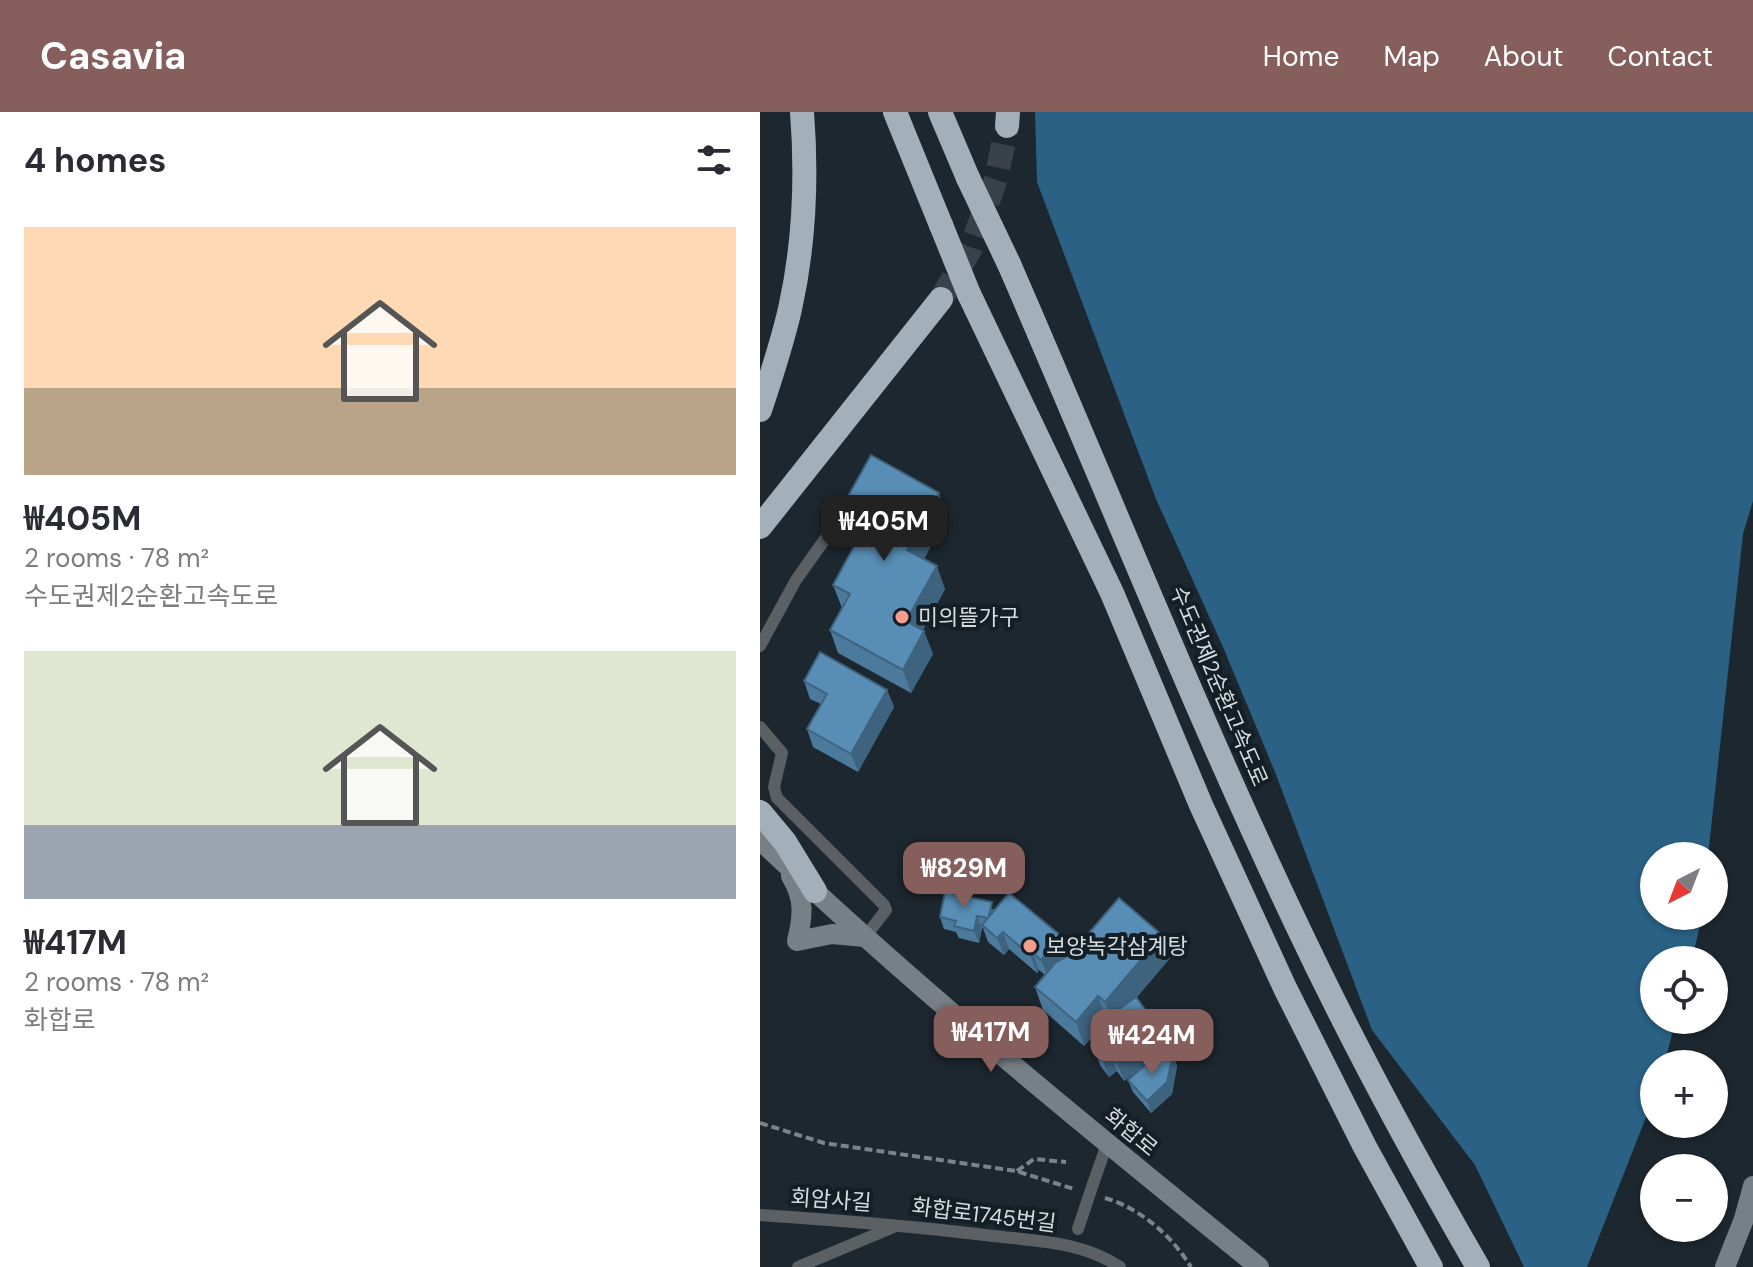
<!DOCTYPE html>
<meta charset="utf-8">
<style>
:root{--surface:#fff;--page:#f7f7f7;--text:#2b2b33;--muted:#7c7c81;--accent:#865e5c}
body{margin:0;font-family:"DM Sans","Noto Sans KR",sans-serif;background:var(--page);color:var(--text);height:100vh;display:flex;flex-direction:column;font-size:30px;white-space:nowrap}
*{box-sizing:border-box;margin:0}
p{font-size:26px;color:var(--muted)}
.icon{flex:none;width:44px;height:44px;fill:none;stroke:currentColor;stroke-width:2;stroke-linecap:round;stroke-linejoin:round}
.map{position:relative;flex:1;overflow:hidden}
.drawer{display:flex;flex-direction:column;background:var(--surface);width:760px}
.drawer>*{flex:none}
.needle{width:52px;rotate:222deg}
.controls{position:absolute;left:880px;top:730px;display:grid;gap:16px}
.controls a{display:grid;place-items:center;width:88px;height:88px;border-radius:50%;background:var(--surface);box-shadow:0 2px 6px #0004;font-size:40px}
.price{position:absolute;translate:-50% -68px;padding:0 18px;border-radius:16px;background:var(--accent);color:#fff;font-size:26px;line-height:52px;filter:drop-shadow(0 2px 4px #0008)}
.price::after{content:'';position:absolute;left:50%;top:48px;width:24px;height:18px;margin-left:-12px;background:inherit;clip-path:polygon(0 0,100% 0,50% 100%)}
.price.active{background:#222;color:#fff}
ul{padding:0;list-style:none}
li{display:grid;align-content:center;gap:16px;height:424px;padding:0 24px}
li span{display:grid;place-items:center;height:248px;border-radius:0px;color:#555}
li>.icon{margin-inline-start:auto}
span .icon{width:144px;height:144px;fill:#fffc;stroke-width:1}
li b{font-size:34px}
h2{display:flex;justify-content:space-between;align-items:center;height:96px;padding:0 24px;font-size:34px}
header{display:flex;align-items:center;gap:48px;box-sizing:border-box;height:112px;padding:0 40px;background:var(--accent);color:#fff}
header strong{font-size:38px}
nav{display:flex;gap:44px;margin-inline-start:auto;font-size:28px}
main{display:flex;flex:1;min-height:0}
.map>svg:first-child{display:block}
</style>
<header>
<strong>Casavia</strong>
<nav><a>Home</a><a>Map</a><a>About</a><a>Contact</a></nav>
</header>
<main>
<section class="drawer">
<h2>4 homes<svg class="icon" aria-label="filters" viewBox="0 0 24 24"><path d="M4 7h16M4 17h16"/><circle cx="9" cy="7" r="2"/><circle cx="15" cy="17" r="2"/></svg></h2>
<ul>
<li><span style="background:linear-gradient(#ffd9b3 65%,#b9a48a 0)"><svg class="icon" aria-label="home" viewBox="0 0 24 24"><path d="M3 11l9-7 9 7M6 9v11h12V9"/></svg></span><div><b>₩405M</b><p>2 rooms · 78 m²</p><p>수도권제2순환고속도로</p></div></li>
<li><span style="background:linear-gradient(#dfe7d0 70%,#9aa5b1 0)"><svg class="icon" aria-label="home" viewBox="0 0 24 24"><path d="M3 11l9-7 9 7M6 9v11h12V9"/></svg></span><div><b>₩417M</b><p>2 rooms · 78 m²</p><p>화합로</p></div></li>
</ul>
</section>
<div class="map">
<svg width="993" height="1155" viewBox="0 0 993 1155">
<rect width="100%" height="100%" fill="#1d272f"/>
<path fill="#2a6185" d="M 275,0 L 993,0 L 993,389 L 983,422 L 948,744 L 894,744 L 894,804 L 942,804 L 932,848 L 894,848 L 894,908 L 916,908 L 904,952 L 894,952 L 894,985 L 827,1155 L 764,1155 L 715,1053 L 612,918 L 515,660 L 463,535 L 396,387 L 277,70 Z"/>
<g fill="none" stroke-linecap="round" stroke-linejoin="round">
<path stroke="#39424a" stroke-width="24" stroke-dasharray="24 12" stroke-linecap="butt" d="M 181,187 L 211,136 L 236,67 L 247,14"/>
<path stroke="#7c848b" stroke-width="4" stroke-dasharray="8 4" stroke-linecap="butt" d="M 0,1011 L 64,1031 L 256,1059 L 314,1077
M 257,1059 L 274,1047 L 306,1050
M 345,1086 C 380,1096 412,1124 431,1155"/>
<path stroke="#5a6064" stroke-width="12" d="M 0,534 L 36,468 L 80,406
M 0,615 L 22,641 L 14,675 L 17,686 L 124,793 L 126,798 L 105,825
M 333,1072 L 347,1032
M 0,1103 C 75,1108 150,1114 225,1123 C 271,1129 320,1128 360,1155
M 38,1155 L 136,1114"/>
<path stroke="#788087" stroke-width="20" d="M 0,728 C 159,879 329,1017 499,1155
M 31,764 C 45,787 43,804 37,829 L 72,822 L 105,825
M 965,1155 L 984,1107 L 993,1074"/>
<path stroke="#a3b0ba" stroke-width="24" d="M 135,0 L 181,113
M 180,0 L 208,66
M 247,14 L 248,0
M 249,152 C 344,370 432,592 534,807 C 590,926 652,1041 718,1155
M 209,182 L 352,481 L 441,693 L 525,876 L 605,1035 L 671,1155
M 0,298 C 11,265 22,232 30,197 C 44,134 47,64 42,0
M 0,415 L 181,187
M 0,700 L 25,730 L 55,779"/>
<path stroke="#5a6064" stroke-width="12" d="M 318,1117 L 333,1072"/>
<path stroke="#a3b0ba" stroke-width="24" d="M 208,66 L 249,152
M 181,113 L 209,182"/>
</g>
<path fill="#4c7a9c" d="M 77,404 L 187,404 L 164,447 L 185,477 L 163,518 L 173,542 L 151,581 L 78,541 L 70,518 L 82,496 L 73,473 L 95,432 L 85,427 Z
M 44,569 L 127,578 L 134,595 L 98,660 L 53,635 L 47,617 L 61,592 L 50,587 Z
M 235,797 L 301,824 L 307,842 L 303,847 L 410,846 L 377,885 L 407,937 L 390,949 L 393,953 L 413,942 L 417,954 L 412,982 L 391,1001 L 373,980 L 368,968 L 385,953 L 364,969 L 357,959 L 349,965 L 340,953 L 334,935 L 337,933 L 334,923 L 324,934 L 283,898 L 275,875 L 285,863 L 279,858 L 277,861 L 249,837 L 244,843 L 228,830 L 223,816 L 222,816 L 219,831 L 199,826 L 196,820 L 184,817 L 180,805 Z"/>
<path fill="#3e637f" d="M 179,381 L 187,404 L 156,461 L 147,438 Z
M 177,454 L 185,477 L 155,532 L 146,509 Z
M 164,519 L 173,542 L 151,581 L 143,558 Z
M 127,578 L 134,595 L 98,660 L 91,642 Z
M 217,804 L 222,816 L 219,831 L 214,819 Z
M 243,820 L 249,837 L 244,843 L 237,826 Z
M 402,823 L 410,846 L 353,913 L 345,890 Z
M 301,824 L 307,842 L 288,865 L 281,848 Z
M 272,840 L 279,858 L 277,861 L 270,843 Z
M 338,884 L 347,908 L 332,917 L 334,923 L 324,934 L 316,910 Z
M 401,919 L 407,937 L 364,969 L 357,951 Z
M 350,941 L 357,959 L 349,965 L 342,947 Z
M 413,942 L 417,954 L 412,982 L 391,1001 L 387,989 Z"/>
<path fill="#588eb5" stroke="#3e637f" stroke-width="2" d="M 111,343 L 179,381 L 147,438 L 177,454 L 146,509 L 164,519 L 143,558 L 70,518 L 90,482 L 73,473 L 103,418 L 77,404 Z
M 60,540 L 127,578 L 91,642 L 47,617 L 67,582 L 44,569 Z
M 185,780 L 232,790 L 229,804 L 228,806 L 217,804 L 214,819 L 194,814 L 196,809 L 180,805 Z
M 249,781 L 301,824 L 281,848 L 272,840 L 270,843 L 243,820 L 237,826 L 222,813 Z
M 359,786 L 402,823 L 345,890 L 338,884 L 316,910 L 275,875 L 295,851 L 311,842 Z
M 376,885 L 401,919 L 357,951 L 350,941 L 342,947 L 334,935 L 341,930 L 332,917 Z
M 409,939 L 413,942 L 407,970 L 387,989 L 368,968 L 390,949 L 393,953 Z"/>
<g fill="#f59d8d" stroke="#131e25" stroke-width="3">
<circle cx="142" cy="505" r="8"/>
<circle cx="270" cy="834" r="8"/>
</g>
<g text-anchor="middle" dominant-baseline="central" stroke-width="8" stroke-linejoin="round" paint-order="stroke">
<g font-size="22" fill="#d5dbe1" stroke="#131e25" text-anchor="start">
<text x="158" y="505">미의뜰가구</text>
<text x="286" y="834">보양녹각삼계탕</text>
</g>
<g font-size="22" fill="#d5dbe1" stroke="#131e25">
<text transform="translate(459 574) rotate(67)">수도권제2순환고속도로</text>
<text transform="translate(371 1020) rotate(40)">화합로</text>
<text transform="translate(71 1088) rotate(4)">회암사길</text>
<text transform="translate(224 1103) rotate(7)">화합로1745번길</text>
</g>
</g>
</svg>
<div class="controls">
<a><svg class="needle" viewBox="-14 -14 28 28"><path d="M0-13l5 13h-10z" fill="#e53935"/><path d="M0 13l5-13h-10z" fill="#7c7c81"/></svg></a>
<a><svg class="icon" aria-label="locate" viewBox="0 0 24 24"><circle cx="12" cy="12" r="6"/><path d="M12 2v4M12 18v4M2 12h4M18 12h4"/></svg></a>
<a>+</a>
<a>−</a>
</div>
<b class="price active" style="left:124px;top:451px">₩405M</b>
<b class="price" style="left:204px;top:798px">₩829M</b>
<b class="price" style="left:231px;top:962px">₩417M</b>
<b class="price" style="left:392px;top:965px">₩424M</b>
</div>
</main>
